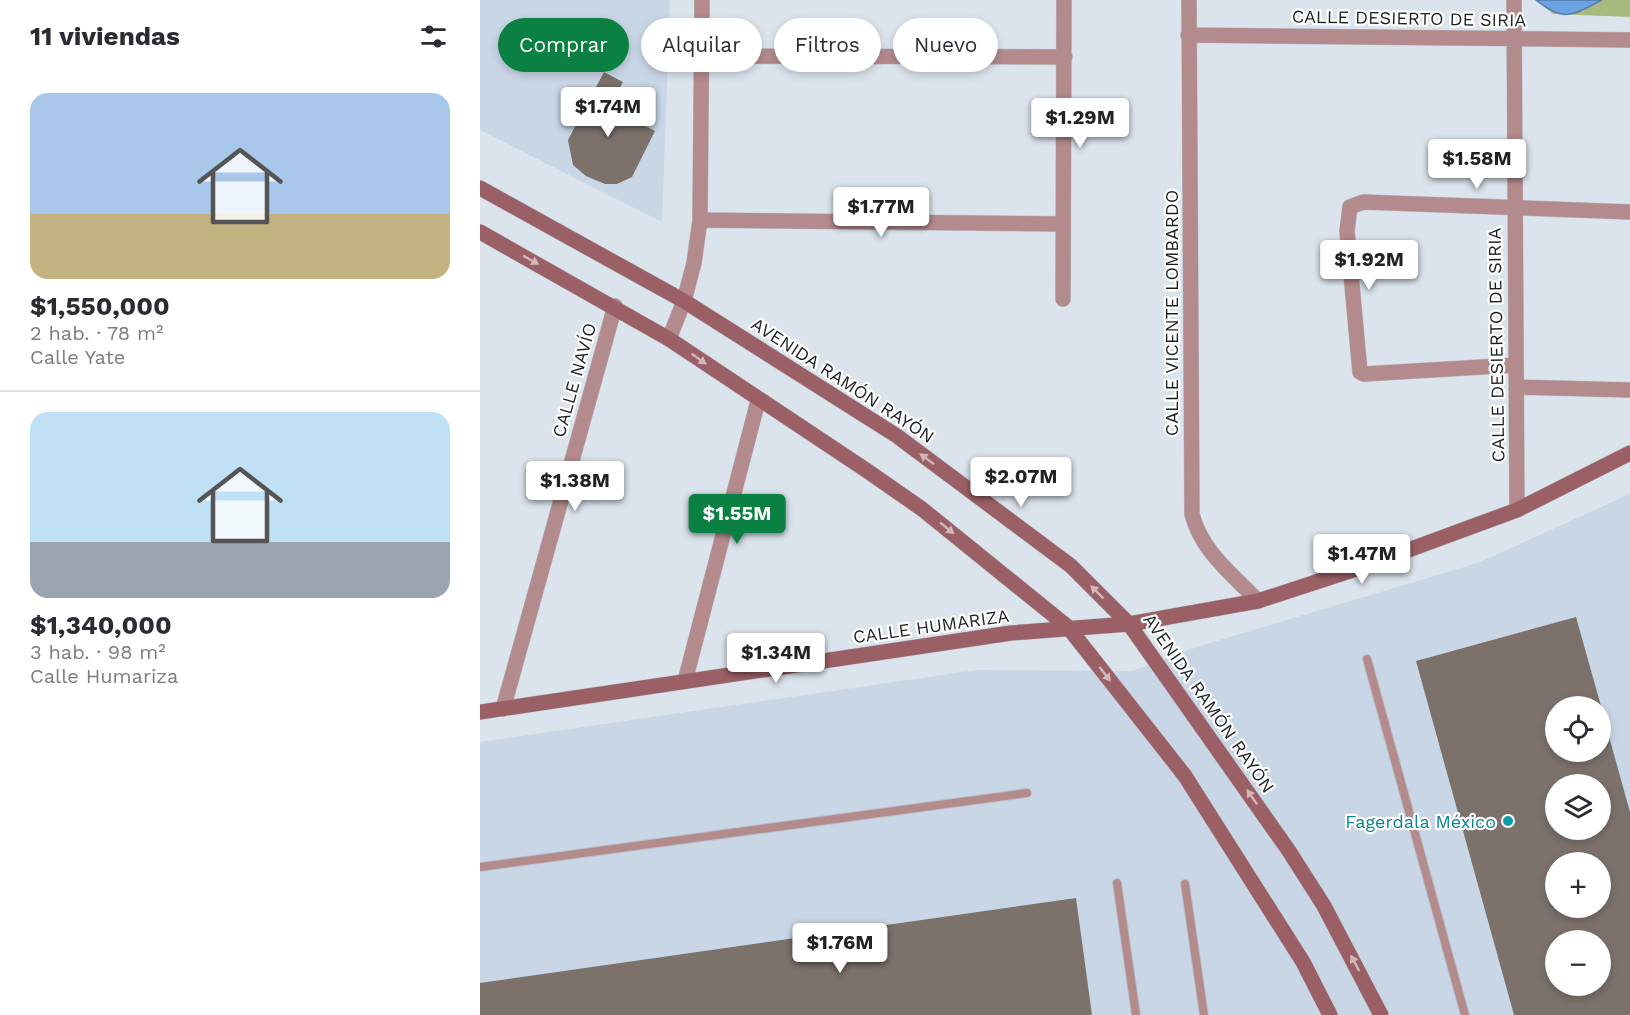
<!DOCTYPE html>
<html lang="es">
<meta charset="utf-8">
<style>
:root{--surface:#fff;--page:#f7f7f7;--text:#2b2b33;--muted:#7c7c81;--line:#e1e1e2;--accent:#0b8043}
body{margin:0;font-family:"Work Sans",sans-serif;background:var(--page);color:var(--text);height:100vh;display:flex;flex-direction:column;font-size:22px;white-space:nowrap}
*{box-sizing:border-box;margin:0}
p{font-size:20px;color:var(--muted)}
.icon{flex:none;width:33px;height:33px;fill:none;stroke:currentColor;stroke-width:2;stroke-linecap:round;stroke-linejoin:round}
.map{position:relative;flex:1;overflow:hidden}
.panel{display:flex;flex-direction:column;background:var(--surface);width:480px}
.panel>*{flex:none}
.banner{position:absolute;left:18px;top:18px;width:570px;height:54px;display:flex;gap:12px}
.fabs{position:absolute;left:1065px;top:696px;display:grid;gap:12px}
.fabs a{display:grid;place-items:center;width:66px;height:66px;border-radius:50%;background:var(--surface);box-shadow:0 3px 9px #0003;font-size:30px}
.price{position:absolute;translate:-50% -51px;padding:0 14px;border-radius:6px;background:#fff;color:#222;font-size:20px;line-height:39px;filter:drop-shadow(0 2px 3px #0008)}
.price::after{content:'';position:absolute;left:50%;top:36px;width:18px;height:14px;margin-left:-9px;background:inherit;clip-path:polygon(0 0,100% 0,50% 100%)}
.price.current{background:var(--accent);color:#fff}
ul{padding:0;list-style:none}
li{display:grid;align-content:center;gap:12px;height:318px;padding:0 30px}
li+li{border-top:2px solid var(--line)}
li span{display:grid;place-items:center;height:186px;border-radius:18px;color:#555}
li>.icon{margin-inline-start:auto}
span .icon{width:108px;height:108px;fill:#fffc;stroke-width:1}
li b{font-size:26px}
h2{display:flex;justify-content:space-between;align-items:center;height:72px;padding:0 30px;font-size:26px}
.tag{padding:0 21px;border-radius:27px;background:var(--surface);box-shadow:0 3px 9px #0003;font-size:21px;line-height:54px}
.tag.current{background:var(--accent);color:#fff}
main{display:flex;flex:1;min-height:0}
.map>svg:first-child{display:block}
</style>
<main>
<section class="panel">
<h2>11 viviendas<svg class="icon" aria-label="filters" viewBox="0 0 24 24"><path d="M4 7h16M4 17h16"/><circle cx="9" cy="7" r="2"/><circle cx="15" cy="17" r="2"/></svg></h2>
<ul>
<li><span style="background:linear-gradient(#a9c7e8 65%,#c2b280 0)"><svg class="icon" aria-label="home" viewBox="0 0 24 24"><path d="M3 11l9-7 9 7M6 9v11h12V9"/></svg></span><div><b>$1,550,000</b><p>2 hab. · 78 m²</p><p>Calle Yate</p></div></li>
<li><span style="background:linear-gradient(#bfe0f5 70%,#9aa5b1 0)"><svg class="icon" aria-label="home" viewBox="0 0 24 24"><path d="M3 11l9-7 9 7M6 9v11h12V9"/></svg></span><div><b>$1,340,000</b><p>3 hab. · 98 m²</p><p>Calle Humariza</p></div></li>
</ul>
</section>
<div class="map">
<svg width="1150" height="1015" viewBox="0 0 1150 1015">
<rect width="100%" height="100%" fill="#dbe3ed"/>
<path fill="#c9d6e6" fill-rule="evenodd" d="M 0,0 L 190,0 L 182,222 L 0,130 Z
M 1150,494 L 1150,1015 L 0,1015 L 0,742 L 497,670 L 652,671 L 720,646 L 998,563 ZM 1076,706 L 1120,706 L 1120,752 L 1076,752 ZM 1076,784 L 1120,784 L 1120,830 L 1076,830 ZM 1076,862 L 1120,862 L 1120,908 L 1076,908 ZM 1076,940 L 1120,940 L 1120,986 L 1076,986 Z"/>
<path fill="#a9ba7f" d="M 1056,0 L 1150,0 L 1150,17 L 1073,14 Z"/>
<path fill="#6aa2e2" stroke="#537ba9" stroke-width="1.5" d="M 1056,0 L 1122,0 C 1093,15 1084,23 1056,0 Z"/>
<path fill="#7c716b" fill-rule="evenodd" d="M 124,72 L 143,82 L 129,107 L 175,131 L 152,177 L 137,184 L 125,184 L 106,176 L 93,165 L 88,140 Z
M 1096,617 L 1121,706 L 1076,706 L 1076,752 L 1120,752 L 1121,708 L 1150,812 L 1150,1015 L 1034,1015 L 936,661 ZM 1076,784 L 1120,784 L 1120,830 L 1076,830 ZM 1076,862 L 1120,862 L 1120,908 L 1076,908 ZM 1076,940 L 1120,940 L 1120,986 L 1076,986 Z
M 596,898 L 612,1015 L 0,1015 L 0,983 Z"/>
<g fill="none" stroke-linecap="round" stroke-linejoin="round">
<defs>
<path id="lane" d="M 887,659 L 985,1015
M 0,867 L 547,793
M 637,883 L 656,1015
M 705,884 L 724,1015"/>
<path id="street" d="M 709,0 L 712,514 C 721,551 753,575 778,601
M 1034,0 L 1037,510
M 708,35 L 1150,40
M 222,56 L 585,57
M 220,220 L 582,224
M 583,299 L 584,0
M 189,339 L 204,301 L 214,263 L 220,220 L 222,0
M 1036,365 L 884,374 L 880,372 L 867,231 L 870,207 L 883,202 L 1150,212
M 1037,387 L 1150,390
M 205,681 L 278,401
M 23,709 L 135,306"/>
<path id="secondary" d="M 0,188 L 204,301 L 417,436 L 591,566 L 649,624 L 809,851 L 844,906 L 901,1015
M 0,232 L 189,339 L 386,470 L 442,509 L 588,627 L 705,776 L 823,962 L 850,1015
M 0,712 L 531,633 L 649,624 L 778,601 L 885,566 L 1037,510 L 1150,453"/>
</defs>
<use href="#lane" stroke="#b9c0c9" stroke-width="10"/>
<use href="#street" stroke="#b9c0c9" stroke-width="16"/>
<use href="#secondary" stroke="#b9c0c9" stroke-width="16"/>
<use href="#lane" stroke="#b48b8d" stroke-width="8"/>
<use href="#street" stroke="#b48b8d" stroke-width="15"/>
<use href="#secondary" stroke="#9a6065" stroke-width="15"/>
</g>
<defs><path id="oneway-solid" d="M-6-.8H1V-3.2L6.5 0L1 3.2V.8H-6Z" transform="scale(1.5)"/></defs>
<g fill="#d2b7ba">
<use href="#oneway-solid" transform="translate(51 260) rotate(29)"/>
<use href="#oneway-solid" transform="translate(219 359) rotate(35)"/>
<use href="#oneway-solid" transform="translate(447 459) rotate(-143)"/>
<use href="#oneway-solid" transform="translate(467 528) rotate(39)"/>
<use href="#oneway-solid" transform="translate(617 592) rotate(-135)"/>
<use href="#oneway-solid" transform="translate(625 674) rotate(52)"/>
<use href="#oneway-solid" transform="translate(772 797) rotate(-125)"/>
<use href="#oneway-solid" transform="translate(875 963) rotate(-118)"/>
</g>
<circle fill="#0f9aa8" stroke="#fff" stroke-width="2" cx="1028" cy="821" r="6"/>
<g text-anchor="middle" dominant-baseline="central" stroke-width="4.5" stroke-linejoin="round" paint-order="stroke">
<g font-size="18" fill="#1d2023" stroke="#fff">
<text transform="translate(929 18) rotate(1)">CALLE DESIERTO DE SIRIA</text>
<text transform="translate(691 313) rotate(-90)">CALLE VICENTE LOMBARDO</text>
<text transform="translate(1016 345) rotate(-91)">CALLE DESIERTO DE SIRIA</text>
<text transform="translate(94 380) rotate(-74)">CALLE NAVÍO</text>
<text transform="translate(363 380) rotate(33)">AVENIDA RAMÓN RAYÓN</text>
<text transform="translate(451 626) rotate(-8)">CALLE HUMARIZA</text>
<text transform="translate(729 703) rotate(55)">AVENIDA RAMÓN RAYÓN</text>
</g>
<g font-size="18" fill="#0d838f" stroke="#fff" text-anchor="end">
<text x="1016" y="821">Fagerdala México</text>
</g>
</g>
</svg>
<div class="fabs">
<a><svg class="icon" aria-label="locate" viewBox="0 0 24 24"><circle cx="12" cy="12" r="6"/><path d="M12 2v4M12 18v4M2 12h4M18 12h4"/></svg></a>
<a><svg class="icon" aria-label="layers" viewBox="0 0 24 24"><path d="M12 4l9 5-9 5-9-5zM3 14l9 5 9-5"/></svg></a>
<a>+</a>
<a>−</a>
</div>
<b class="price" style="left:128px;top:138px">$1.74M</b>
<b class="price" style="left:600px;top:149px">$1.29M</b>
<b class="price" style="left:997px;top:190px">$1.58M</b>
<b class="price" style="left:401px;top:238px">$1.77M</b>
<b class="price" style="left:889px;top:291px">$1.92M</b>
<b class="price" style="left:541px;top:508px">$2.07M</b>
<b class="price" style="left:95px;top:512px">$1.38M</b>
<b class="price current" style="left:257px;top:545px">$1.55M</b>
<b class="price" style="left:882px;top:585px">$1.47M</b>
<b class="price" style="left:296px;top:684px">$1.34M</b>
<b class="price" style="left:360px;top:974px">$1.76M</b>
<div class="banner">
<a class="tag current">Comprar</a>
<a class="tag">Alquilar</a>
<a class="tag">Filtros</a>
<a class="tag">Nuevo</a>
</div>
</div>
</main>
